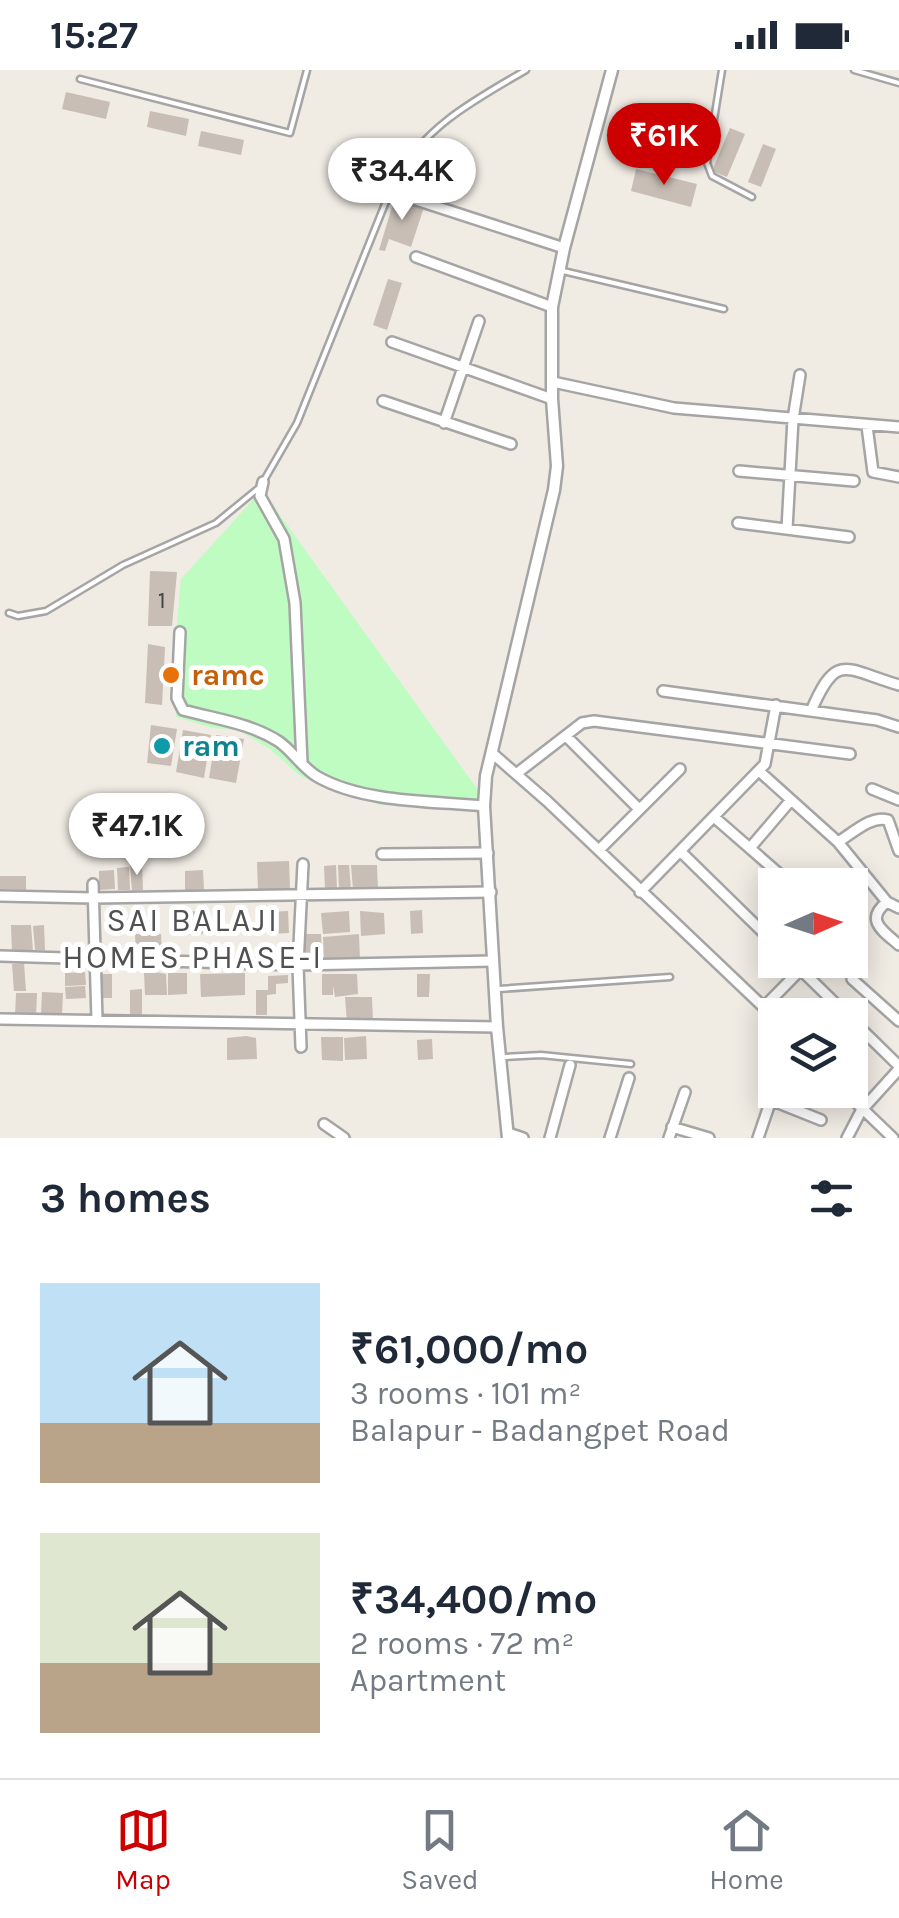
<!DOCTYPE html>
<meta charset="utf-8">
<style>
:root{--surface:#fff;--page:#f2f2f3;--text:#1f2937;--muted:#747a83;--line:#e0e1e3;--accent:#cc0001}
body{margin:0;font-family:Karla,sans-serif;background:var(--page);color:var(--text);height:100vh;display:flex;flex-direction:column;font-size:38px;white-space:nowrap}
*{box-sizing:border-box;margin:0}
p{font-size:32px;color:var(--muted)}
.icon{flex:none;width:55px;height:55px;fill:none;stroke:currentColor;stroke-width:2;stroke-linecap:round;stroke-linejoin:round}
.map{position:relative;height:1068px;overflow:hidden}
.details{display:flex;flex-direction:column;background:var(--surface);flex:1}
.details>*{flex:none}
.needle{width:65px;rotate:87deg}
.controls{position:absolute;left:758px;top:798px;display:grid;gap:20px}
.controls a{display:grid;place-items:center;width:110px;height:110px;border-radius:0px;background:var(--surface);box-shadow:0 5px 25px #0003;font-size:50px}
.price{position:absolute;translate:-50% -85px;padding:0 22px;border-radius:35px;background:#fff;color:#222;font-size:32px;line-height:65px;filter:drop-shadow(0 2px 5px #0008)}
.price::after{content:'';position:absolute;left:50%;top:60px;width:30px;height:22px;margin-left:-15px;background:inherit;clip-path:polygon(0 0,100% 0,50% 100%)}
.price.active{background:var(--accent);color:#fff}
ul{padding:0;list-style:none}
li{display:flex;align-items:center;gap:30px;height:250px;padding:0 40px}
li span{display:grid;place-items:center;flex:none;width:280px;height:200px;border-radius:0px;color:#555}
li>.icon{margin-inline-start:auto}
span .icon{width:120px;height:120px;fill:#fffc;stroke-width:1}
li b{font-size:42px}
h2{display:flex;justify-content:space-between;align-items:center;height:120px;padding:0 40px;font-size:42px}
.status{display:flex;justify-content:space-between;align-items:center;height:70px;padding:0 50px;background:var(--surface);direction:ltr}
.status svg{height:28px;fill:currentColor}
.tabs{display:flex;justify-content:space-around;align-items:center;height:140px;border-top:2px solid var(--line);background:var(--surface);font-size:28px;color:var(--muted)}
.tabs a{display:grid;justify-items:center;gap:5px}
.tabs .active{color:var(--accent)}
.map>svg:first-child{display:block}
</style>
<div class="status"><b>15:27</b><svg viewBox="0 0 49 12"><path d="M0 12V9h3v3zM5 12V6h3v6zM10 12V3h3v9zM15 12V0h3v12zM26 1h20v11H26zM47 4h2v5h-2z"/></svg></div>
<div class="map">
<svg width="899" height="1068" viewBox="0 0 899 1068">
<rect width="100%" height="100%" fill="#f0ebe3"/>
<path fill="#befcc2" d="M 262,420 L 483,727 L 458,740 L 412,730 L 381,735 L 320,716 L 298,704 L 270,679 L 239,660 L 213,658 L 176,647 L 176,563 L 181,509 Z"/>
<path fill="#c8beb6" d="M 66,22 L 110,32 L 106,49 L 62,39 Z
M 150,41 L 189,49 L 186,66 L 147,57 Z
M 730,58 L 745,64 L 727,107 L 712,101 Z
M 201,61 L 244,70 L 241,85 L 198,76 Z
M 763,74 L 776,79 L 761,117 L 748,112 Z
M 636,99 L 697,114 L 691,137 L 631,121 Z
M 395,127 L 424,137 L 411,177 L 389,169 L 385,181 L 379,180 Z
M 388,209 L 402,213 L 387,260 L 373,255 Z
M 150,501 L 177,502 L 172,556 L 148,556 Z
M 148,574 L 165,577 L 162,635 L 145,633 Z
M 151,655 L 177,659 L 171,696 L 147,693 Z
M 183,660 L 211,665 L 204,708 L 176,702 Z
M 216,665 L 244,669 L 236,713 L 209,708 Z
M 289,791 L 290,819 L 258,820 L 257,792 Z
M 130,795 L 142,795 L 143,820 L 132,821 Z
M 336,795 L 337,819 L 325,819 L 324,796 Z
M 338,795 L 349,795 L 351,819 L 339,820 Z
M 351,795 L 377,795 L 378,821 L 353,820 Z
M 129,797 L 130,820 L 118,820 L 117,798 Z
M 114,800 L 115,819 L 99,820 L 99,801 Z
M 203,800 L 204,820 L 185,821 L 185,801 Z
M 0,806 L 26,806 L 26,820 L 0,819 Z
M 422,840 L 423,863 L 411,864 L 410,841 Z
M 202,841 L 203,864 L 173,865 L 172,842 Z
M 288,841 L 289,863 L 270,864 L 270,842 Z
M 349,841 L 350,862 L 323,864 L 321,843 Z
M 360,841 L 384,843 L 385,864 L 361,866 Z
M 11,855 L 31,855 L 33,881 L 12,882 Z
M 44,855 L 45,880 L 35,880 L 33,856 Z
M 135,864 L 161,864 L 162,887 L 136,889 Z
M 302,864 L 321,864 L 322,889 L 303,890 Z
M 359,864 L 360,891 L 324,891 L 323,867 Z
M 24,893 L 26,921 L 14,921 L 12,894 Z
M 85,902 L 86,915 L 65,916 L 65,903 Z
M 155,902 L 166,904 L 167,925 L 145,925 L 144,903 Z
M 168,903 L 187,903 L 187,924 L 168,925 Z
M 245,903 L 245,925 L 201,927 L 200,904 Z
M 98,904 L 112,904 L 112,928 L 98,928 Z
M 322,904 L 357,904 L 358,924 L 335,927 L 333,915 L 333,925 L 322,925 Z
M 417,904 L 430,904 L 429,927 L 417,927 Z
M 288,905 L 288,913 L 276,914 L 276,924 L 267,925 L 267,945 L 256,945 L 256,920 L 268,920 L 268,906 Z
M 85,916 L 86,928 L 66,929 L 65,917 Z
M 142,919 L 142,945 L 130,945 L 130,920 Z
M 42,922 L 63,923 L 62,945 L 41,945 Z
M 16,923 L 37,923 L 36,946 L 15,946 Z
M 345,927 L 372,927 L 373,952 L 347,954 Z
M 246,966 L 256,968 L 257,989 L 227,990 L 227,968 Z
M 366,966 L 367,989 L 345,990 L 344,968 Z
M 321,967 L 343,967 L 343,991 L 322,990 Z
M 432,969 L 433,989 L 418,990 L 417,970 Z"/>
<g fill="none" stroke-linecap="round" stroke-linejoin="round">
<defs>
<path id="service" d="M 722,0 L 707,93 L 712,106 L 752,127
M 854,0 L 899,13
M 80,9 L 290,63 L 307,0
M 563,201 L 724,239
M 263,412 L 297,353 L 395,109 C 427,55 473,31 526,0
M 9,543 L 18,546 L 46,541 L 123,495 L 216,453 L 260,417
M 499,919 L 670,907
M 505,987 L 541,985 L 631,994"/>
<path id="minor" d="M 410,128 L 564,178
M 416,187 L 552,237
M 392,272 L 552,329
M 553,312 L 674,338 L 899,357
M 383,331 L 511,374
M 444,353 L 479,251
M 867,356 L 873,402 L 899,407
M 739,401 L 854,411
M 263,412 L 260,426 L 284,469 L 295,533 L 302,693
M 738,453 L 849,467
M 787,459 L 793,349 L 800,305
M 180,562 L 177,628 L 183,640 C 215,649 250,653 278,671 C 293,681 302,698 318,707 C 364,733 433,731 484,736
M 663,621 L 877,650 L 899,657
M 811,641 C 837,581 844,599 899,615
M 566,666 L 639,739
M 492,683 L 547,731 L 775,948
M 759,701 L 838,772 L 887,832 L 899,838
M 516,704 L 582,653 L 594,651 L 850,684
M 872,719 L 899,730
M 714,747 L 792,815
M 838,772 C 853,763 871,745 888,750 L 899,781
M 750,778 L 791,730
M 599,780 L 680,699
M 680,781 L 775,874
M 382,784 L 488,783
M 93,814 L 97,950
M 640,822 L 765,694 L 776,635
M 0,826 L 93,828 L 491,822
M 887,832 C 864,850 883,861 899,875
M 0,886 L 298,895 L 493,891
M 791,890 L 847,945
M 852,909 L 899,951
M 764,937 L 810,890
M 850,948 L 899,996
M 0,949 L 497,957
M 301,977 L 298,895 L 303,794
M 843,1020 L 893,1068
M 771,1030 L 821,1050
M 324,1054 L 344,1068
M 672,1057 L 709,1068
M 508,1063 L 523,1068
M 550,1068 L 570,995
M 610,1068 L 629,1008
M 669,1068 L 685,1022
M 758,1068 L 771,1030 L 779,1020
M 847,1068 L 861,1041 L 899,999"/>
<path id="tertiary" d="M 508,1068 L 497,957 L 484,736 L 486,706 L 554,420 L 557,396 L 552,329 L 552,237 L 564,178 L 612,0"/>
</defs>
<use href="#service" stroke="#a5a5a5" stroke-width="9"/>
<use href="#minor" stroke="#a5a5a5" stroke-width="14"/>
<use href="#tertiary" stroke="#a5a5a5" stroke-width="15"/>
<use href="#service" stroke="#fff" stroke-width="4"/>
<use href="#minor" stroke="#fff" stroke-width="9"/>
<use href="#tertiary" stroke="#fff" stroke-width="10"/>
</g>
<circle fill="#e8710a" stroke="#fff" stroke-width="4" cx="171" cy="605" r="10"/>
<circle fill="#0f9aa8" stroke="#fff" stroke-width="4" cx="162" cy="676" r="10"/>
<g text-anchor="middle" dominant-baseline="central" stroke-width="10" stroke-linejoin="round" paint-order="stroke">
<g font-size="25" fill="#484644">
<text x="162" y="529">1</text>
</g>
<g font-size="30" font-weight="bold" fill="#c56008" stroke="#fff" text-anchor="start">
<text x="191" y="605">ramc</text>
</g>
<g font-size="30" font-weight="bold" fill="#0d838f" stroke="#fff" text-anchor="start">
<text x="182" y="676">ram</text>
</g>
<g font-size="32" letter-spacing="2.5" fill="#515151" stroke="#fff">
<text x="193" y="850">SAI BALAJI<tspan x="193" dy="37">HOMES PHASE-I</tspan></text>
</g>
</g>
</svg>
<div class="controls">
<a><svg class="needle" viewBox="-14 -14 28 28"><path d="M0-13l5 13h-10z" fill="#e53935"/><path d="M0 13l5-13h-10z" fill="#747a83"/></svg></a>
<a><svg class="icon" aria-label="layers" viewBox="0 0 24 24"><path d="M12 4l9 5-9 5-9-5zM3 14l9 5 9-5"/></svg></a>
</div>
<b class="price active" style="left:664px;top:118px">₹61K</b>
<b class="price" style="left:402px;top:153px">₹34.4K</b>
<b class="price" style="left:137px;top:808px">₹47.1K</b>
</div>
<section class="details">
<h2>3 homes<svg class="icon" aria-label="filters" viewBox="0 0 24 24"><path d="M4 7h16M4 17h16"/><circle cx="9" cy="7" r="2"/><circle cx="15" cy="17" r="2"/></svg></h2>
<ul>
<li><span style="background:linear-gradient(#bfe0f5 70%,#b9a48a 0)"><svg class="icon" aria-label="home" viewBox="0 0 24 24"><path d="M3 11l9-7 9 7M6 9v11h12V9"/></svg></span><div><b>₹61,000/mo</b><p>3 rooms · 101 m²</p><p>Balapur - Badangpet Road</p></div></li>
<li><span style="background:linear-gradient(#dfe7d0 65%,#b9a48a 0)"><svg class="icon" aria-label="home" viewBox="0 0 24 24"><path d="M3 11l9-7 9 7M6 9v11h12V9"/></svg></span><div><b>₹34,400/mo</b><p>2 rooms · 72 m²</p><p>Apartment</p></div></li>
</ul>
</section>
<nav class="tabs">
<a class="active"><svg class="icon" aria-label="map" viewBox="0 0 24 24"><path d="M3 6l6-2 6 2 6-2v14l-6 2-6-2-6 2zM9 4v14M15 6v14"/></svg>Map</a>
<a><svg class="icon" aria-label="saved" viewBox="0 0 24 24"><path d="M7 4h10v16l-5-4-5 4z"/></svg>Saved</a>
<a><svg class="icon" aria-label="home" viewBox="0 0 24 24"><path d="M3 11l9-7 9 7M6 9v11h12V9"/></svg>Home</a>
</nav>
